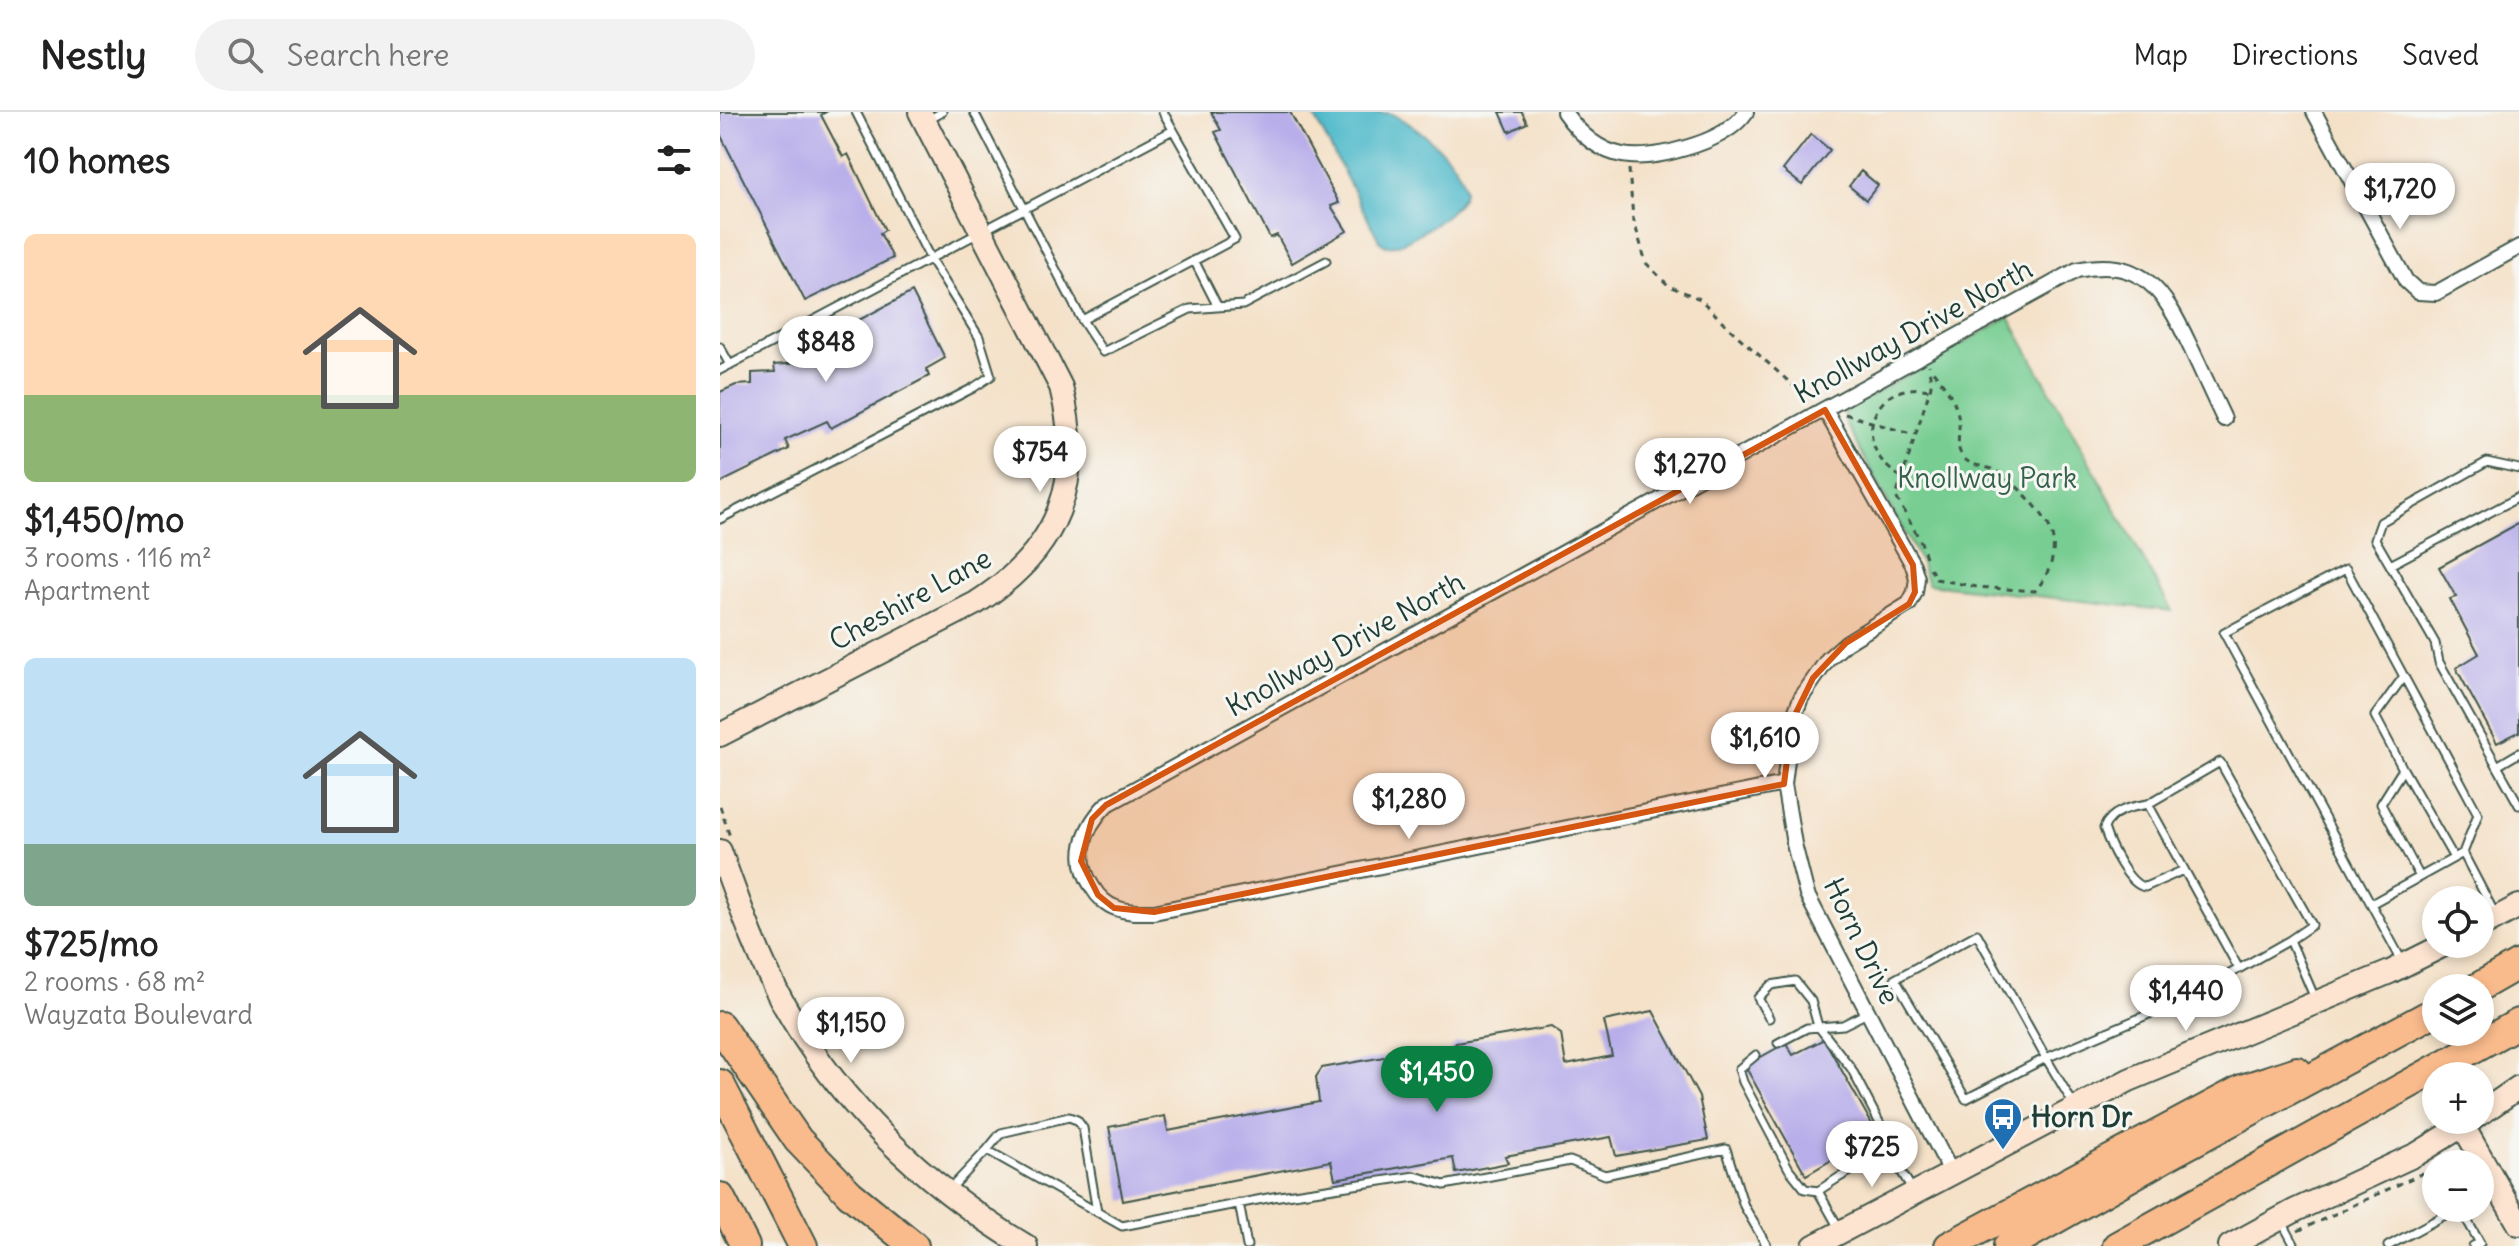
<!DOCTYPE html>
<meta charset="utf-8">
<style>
:root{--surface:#fff;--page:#f2f2f2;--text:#222;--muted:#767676;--line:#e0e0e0;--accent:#0b8043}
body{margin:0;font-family:Delius,sans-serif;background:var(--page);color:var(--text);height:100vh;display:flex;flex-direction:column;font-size:30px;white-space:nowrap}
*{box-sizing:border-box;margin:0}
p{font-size:26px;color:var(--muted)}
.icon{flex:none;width:44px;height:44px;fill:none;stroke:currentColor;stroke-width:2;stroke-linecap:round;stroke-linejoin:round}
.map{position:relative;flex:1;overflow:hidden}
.sheet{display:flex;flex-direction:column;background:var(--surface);width:720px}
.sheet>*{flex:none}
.fabs{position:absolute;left:1702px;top:774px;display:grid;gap:16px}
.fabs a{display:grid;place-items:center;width:72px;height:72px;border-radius:50%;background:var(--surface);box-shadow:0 4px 12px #0003;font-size:40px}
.price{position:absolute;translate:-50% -68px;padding:0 18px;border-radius:28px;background:#fff;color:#222;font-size:26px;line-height:52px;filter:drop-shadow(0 2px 4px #0008)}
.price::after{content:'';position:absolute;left:50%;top:48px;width:24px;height:18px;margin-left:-12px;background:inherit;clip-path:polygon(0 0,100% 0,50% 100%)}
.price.selected{background:var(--accent);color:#fff}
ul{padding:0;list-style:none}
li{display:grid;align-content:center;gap:16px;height:424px;padding:0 24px}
li span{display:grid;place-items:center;height:248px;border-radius:12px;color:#555}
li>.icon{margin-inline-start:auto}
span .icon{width:144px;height:144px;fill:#fffc;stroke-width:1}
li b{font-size:34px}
h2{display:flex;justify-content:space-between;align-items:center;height:96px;padding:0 24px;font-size:34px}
header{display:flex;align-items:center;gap:48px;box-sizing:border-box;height:112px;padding:0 40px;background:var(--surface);border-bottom:2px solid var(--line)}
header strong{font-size:38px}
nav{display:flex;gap:44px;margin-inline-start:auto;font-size:28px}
.search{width:560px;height:72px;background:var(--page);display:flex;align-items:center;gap:20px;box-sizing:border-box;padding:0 28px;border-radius:44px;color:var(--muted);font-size:30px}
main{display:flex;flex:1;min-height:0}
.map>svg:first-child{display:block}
</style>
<header>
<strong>Nestly</strong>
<div class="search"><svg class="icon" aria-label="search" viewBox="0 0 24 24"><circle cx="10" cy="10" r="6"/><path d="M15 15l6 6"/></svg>Search here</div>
<nav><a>Map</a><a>Directions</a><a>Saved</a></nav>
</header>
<main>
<section class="sheet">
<h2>10 homes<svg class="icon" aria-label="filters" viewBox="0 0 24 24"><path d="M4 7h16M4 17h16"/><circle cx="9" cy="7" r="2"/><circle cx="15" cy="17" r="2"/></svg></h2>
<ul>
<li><span style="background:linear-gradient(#ffd9b3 65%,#8fb573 0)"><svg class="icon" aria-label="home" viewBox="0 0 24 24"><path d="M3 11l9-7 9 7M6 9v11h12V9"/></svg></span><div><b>$1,450/mo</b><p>3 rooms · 116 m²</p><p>Apartment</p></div></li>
<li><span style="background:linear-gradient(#bfe0f5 75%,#7fa58c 0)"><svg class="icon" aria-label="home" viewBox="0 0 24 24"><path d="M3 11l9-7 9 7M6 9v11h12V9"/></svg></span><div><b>$725/mo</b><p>2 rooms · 68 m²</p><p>Wayzata Boulevard</p></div></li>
</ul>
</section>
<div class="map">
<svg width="1799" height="1134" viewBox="0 0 1799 1134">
<rect width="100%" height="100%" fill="#f6f6f2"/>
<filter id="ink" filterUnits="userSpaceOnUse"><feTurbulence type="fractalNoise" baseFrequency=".0125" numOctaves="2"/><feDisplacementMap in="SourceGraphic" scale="16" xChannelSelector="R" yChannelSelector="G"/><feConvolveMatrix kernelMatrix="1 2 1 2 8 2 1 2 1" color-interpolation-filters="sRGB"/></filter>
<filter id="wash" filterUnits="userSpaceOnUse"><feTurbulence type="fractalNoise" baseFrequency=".006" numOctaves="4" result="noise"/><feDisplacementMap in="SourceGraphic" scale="32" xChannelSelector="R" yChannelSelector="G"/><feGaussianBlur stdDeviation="1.8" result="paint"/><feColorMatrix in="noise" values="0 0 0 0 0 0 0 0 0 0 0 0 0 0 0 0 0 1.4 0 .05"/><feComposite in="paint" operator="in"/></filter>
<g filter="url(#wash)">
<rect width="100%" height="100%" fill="#f4e1c8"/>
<path fill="#77cd92" stroke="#4b8563" stroke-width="2" d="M 1289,205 L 1452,499 L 1208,472 L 1200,449 L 1126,312 L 1124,302 L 1127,298 Z"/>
<path fill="#4eb9ca" stroke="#367b7f" stroke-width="2" d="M 592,0 C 608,0 660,0 672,2 C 695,13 746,51 744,80 C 742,92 720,109 710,115 C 697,123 681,134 666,134 L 660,130 Z"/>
<g id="blocks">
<path fill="#b8aeea" d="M 0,0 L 106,0 L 101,3 L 123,45 L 128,42 L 165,118 L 160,121 L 173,146 L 85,189 L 0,22 Z
M 491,0 L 570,0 L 619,91 L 611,94 L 627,119 L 572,151 L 557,123 L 550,126 L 495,20 L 501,18 Z
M 780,0 L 802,0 L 807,11 L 789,20 Z
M 1091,22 L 1110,38 L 1082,73 L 1063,58 Z
M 1141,59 L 1158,73 L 1146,88 L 1129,74 Z
M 192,180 L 225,246 L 206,257 L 209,264 L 111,316 L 107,309 L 65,328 L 69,337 L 0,371 L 0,280 L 16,273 L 32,272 L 32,261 L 55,260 L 54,253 L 79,251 L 81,237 L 102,237 L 103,227 Z
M 1799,411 L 1799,620 L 1777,631 L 1736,556 L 1759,542 L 1730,487 L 1736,485 L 1719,455 Z
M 933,899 L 979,985 L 988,1028 L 896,1044 L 891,1025 L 785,1044 L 788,1051 L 736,1061 L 733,1046 L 615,1067 L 611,1049 L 403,1089 L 389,1015 L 445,1004 L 448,1019 L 599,990 L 596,965 L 602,956 L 692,940 L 701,947 L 709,984 L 735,979 L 727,941 L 736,931 L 831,915 L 841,922 L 846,953 L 892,944 L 884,909 Z
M 1104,927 L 1157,1021 L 1086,1063 L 1025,954 L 1066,931 L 1073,943 Z"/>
</g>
</g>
<g filter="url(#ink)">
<use href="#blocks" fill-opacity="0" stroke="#3f564a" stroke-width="2"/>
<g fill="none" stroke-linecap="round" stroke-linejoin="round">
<defs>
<path id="lane" d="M 254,0 L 362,208 L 515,127 L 443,0
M 207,9 L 222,0
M 474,148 L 498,195
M 362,208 L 383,240 L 470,197 L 523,193 L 606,149
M 0,235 L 10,253
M 0,258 L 453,18
M 1799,357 L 1767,350 L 1661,410 L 1655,427 L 1715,531 L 1719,550 L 1799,693
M 0,407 L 253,276 L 271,264 L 259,225 L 211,148 L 136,0
M 1670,453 L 1799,385
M 1684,564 L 1655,604 L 1683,657 L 1661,692 L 1700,765
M 1777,654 L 1799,641
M 1683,657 L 1734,746
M 1428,692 C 1410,695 1391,699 1384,716 C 1389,732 1408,773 1425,775 L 1464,758
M 1651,792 L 1743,741
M 1257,822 L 1326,946 L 1246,987 L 1175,867 Z
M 1683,851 L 1504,521 L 1626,457 L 1758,702 L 1743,741 L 1776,804
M 1519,857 L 1428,692 L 1500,650 L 1592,813 L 1570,828
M 1049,906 L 1038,886 L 1051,873 L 1075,869 L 1091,889 L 1098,914 L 1131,956 L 1169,1029 L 1164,1041
M 1058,931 L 1087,916 L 1123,913 L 1147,901
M 1036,943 L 1019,957 L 1023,970 L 1069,1057 L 1085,1077 L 1098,1079
M 1354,993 L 1326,946 L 1469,885 L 1570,828 L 1596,889
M 267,1038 L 281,1021 L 349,1005 L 357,1008 L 363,1016 L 377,1100
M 231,1076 L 267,1038 L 402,1114 L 553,1085 L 695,1064 L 724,1073 L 850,1049 L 885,1063 L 1006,1037 L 1024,1094 L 1047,1134
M 519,1091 L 527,1134
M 1740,1096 L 1760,1131 L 1753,1134
M 1561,1108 L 1575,1134
M 1120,1118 L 1098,1079 L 1118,1066 L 1164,1041 L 1176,1051 L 1192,1077
M 1668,1134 L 1738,1096"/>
<path id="street" d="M 844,0 C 881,53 920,51 975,33 C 993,27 1015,16 1026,0
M 1594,0 L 1686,169 L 1698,180 L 1716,181 L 1799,135
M 1105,298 L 1193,453 L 1197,466 L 1195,480 L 1189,492 L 1126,531 L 1108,547 L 1081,586 L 1072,609 L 1064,672 L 1074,732 L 1087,783 L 1231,1060
M 1064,672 L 434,800 C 421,800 408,801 396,796 C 387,793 378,785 373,776 C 353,747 363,717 386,693 L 1357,158 C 1422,144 1444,179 1469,232 C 1481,257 1492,282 1504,307"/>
<path id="secondary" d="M 0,623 L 256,491 C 339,438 365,370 341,275 L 200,0
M 0,739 C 19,791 37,843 63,891 C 121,995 205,1073 306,1134
M 1760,815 L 1799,794
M 1760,1002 L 1799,975
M 1743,1014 L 1799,1112
M 1094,1134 L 1409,968 L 1670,860 L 1726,832
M 1510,1134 L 1576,1098 L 1697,1042 L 1752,1008"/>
<path id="highway" d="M 1757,876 L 1799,852
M 0,914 L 78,1028 L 130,1082 L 194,1134
M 0,972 L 83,1134
M 0,1085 L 25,1134
M 1229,1134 L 1522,977 L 1577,959
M 1288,1134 L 1445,1045 L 1716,899
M 1397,1134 L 1799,911"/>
</defs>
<use href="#lane" stroke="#3f564a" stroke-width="11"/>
<use href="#street" stroke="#3f564a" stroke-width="18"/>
<use href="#secondary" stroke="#3f564a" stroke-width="26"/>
<use href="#highway" stroke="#3f564a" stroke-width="32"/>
<path stroke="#3f564a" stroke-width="3" stroke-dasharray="6 6" stroke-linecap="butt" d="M 909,57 L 913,106 L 926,151 L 949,174 L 980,187 L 1011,218 L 1077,277 L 1086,292
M 1125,302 L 1194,323
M 1181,365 C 1126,332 1155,266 1209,278
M 1206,445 L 1201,430 L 1176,385 L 1211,274 L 1209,253
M 1210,456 L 1216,467 L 1257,475 L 1315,479 C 1328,464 1337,444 1332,423 C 1328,403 1294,369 1276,359 C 1263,352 1247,356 1240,340 C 1237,334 1239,324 1239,316 C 1240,292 1226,275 1211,257
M 0,694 L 10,725
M 1720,1052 L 1738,1041
M 1578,1119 L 1716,1055"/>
<use href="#lane" stroke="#fff" stroke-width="7"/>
<use href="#street" stroke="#fff" stroke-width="14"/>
<use href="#secondary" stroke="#fde4d1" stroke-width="22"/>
<use href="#highway" stroke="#fabb8c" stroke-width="28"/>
</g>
</g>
<path fill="#d45610" fill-opacity="0.2" stroke="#d45610" stroke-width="6" stroke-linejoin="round" d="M 1105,298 L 1193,453 L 1195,480 L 1189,492 L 1126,531 L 1093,566 L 1072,609 L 1064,672 L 434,800 L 394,796 L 378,783 L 361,749 L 372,707 L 386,693 Z"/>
<defs>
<symbol id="bus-pin" viewBox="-11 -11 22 30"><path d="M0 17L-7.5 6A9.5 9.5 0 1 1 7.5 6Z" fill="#1f6fb2" stroke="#f6f6f2"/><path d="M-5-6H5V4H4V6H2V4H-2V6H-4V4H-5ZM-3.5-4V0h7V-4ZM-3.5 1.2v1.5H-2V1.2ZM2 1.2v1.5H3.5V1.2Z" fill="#fff"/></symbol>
</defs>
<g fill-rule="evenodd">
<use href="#bus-pin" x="1261" y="983" width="44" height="60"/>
</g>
<g text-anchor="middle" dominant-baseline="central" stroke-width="6" stroke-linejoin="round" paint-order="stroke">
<g font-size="28" fill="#1f3d34" stroke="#f6f6f2">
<text transform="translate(1193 219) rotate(-29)">Knollway Drive North</text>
<text transform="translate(190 487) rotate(-29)">Cheshire Lane</text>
<text transform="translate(625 532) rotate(-29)">Knollway Drive North</text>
<text transform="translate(1142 829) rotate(64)">Horn Drive</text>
</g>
<g font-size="28" fill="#35614c" stroke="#f6f6f2">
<text x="1267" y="366">Knollway Park</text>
</g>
<g font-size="28" font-weight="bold" fill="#1f3d34" stroke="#f6f6f2" text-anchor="start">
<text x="1311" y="1005">Horn Dr</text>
</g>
</g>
</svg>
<div class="fabs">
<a><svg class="icon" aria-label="locate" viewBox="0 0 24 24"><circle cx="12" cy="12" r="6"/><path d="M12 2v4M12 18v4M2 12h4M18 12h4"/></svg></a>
<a><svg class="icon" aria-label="layers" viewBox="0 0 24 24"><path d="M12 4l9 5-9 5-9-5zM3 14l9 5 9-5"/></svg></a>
<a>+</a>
<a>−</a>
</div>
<b class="price" style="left:1680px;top:119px">$1,720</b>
<b class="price" style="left:106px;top:272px">$848</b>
<b class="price" style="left:320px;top:382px">$754</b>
<b class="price" style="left:970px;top:394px">$1,270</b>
<b class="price" style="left:1045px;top:668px">$1,610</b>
<b class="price" style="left:689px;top:729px">$1,280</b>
<b class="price" style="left:1466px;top:921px">$1,440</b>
<b class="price" style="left:131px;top:953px">$1,150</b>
<b class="price selected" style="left:717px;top:1002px">$1,450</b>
<b class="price" style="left:1152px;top:1077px">$725</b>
</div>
</main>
